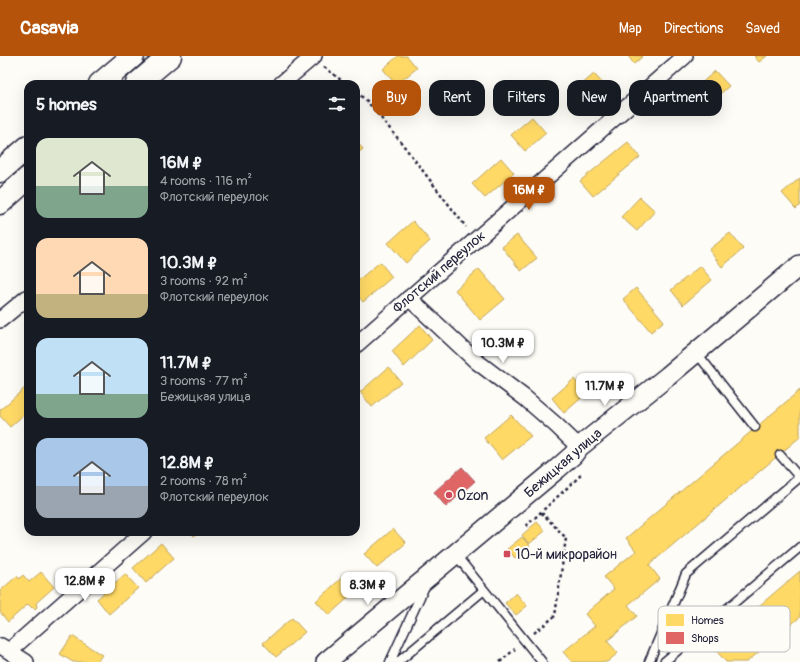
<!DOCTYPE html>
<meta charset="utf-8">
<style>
:root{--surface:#171b24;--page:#242831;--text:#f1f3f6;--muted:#9ea1a6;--accent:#b45309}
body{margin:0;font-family:Pangolin,sans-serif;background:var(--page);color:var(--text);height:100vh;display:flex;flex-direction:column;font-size:15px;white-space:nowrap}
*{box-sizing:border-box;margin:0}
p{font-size:13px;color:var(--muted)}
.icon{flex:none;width:22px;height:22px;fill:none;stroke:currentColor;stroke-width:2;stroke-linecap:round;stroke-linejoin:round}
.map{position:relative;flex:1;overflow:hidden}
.panel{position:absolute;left:24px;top:24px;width:336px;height:456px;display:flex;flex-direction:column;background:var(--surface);border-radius:12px;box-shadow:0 4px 16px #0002}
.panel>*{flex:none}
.guide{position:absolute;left:372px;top:24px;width:368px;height:36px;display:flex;gap:8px}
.price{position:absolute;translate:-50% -34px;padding:0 9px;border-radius:8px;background:#fff;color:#222;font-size:13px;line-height:26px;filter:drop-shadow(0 1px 2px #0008)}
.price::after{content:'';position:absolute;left:50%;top:24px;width:12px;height:9px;margin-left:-6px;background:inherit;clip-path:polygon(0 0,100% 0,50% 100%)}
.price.active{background:var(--accent);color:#fff}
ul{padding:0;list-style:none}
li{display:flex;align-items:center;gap:12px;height:100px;padding:0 12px}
li span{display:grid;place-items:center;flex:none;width:112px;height:80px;border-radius:12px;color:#555}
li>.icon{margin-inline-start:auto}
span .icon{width:48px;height:48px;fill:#fffc;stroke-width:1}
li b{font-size:17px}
h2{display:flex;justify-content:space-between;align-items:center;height:48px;padding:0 12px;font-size:17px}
.chip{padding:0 14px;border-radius:12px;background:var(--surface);box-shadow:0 4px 16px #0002;font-size:14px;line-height:36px}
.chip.active{background:var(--accent);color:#fff}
header{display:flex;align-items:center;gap:24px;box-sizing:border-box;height:56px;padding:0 20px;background:var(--accent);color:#fff}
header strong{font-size:19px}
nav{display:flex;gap:22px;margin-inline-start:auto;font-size:14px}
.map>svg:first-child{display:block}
</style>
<header>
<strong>Casavia</strong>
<nav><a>Map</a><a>Directions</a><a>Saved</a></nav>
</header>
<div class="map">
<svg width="800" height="606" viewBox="0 0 800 606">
<rect width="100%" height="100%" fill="#fdfcf7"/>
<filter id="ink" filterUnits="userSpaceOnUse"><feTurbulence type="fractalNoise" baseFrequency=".025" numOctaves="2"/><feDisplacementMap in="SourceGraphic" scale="8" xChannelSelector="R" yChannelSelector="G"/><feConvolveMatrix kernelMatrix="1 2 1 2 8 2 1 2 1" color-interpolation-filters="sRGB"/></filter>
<g filter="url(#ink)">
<path fill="#ffd966" stroke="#bda259" d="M 398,0 L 407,0 L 417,12 L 396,29 L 383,13 Z
M 628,0 L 643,0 L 634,8 Z
M 754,0 L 767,0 L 759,6 Z
M 715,15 L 729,30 L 709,48 L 695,33 Z
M 594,18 L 608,33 L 588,52 L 573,36 Z
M 532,61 L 546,77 L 525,95 L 511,79 Z
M 356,85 L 363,93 L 356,99 Z
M 628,86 L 640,101 L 593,140 L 580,125 Z
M 501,102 L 514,117 L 485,142 L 472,128 Z
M 800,122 L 800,149 L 796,153 L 782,137 Z
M 640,141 L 655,155 L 637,175 L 621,161 Z
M 413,165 L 430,185 L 406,207 L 388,187 Z
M 730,177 L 743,193 L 722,211 L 709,194 Z
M 517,179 L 537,202 L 521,215 L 502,191 Z
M 380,206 L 392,221 L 363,246 L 356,237 L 356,226 Z
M 700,210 L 712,224 L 683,249 L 671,234 Z
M 479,213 L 505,243 L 480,264 L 455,234 Z
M 636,232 L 664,265 L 651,276 L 623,243 Z
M 420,269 L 432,284 L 404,311 L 392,295 Z
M 389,311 L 401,326 L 372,351 L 360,336 Z
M 574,323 L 586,338 L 564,357 L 552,342 Z
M 26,331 L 28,334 L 28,355 L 10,371 L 0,360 L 0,354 Z
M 800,334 L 800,381 L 649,509 L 660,523 L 628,549 L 637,560 L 607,585 L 618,597 L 607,606 L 572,606 L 563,596 L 595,570 L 585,558 L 614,533 L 604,521 L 636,495 L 626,482 Z
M 511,359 L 531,380 L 502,404 L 484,382 Z
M 537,466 L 545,475 L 529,488 L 522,479 Z
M 393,473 L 406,487 L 377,512 L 364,498 Z
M 191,476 L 199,476 L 194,480 Z
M 522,481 L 530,490 L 515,502 L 507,493 Z
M 161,487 L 174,502 L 146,527 L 133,512 Z
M 800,515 L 800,561 L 747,606 L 726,606 L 712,590 Z
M 41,516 L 54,531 L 36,547 L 37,551 L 35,553 L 34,551 L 32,552 L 28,548 L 8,566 L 0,556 L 0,535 L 17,520 L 19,523 L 23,519 L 29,526 Z
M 125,518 L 138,532 L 109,558 L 97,543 Z
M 345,519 L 357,534 L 329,559 L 316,545 Z
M 516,537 L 527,550 L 516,559 L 505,547 Z
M 292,562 L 305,576 L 276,601 L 263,587 Z
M 72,580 L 102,599 L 97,606 L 73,606 L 60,598 Z"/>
<path fill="#e06666" stroke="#a75259" d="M 462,411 L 475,425 L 446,451 L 434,436 Z"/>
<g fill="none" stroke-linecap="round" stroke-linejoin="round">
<defs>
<path id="service" d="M 696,296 L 755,371
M 780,399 L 800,422
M 455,498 L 542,606
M 390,606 L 425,530
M 398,606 L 484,534
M 649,606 L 686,518 L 800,421
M 664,606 L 800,491"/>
<path id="minor" d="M 281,28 L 314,0
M 409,242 L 476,305 L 525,342 L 556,369 L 579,391
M 0,264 L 28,241
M 356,289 L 685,0
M 1,590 L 26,606
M 9,595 L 144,476"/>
<path id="tertiary" d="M 326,606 L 557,413 L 573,399 L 579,391 L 668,320 L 800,209"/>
<path id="primary" d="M 100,28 L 133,0
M 137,28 L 170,0
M 0,115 L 28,91
M 0,147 L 28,122"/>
</defs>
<use href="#service" stroke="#22223b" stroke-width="11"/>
<use href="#minor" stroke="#22223b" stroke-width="18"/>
<use href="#tertiary" stroke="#22223b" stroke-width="22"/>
<use href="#primary" stroke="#22223b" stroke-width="25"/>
<path stroke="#22223b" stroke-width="2.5" stroke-dasharray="3 3" stroke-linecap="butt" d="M 324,11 L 346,28
M 356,36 L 367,45 L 400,85 L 466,171
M 526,470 L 582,418
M 534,577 L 555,560 L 566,482 L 541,456
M 500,606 L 515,593"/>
<use href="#service" stroke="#fdfcf7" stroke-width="8"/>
<use href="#minor" stroke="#fdfcf7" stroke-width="15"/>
<use href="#tertiary" stroke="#fdfcf7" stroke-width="19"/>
<use href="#primary" stroke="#fdfcf7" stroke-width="22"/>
</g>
</g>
<g fill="#d1495b" stroke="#fdfcf7" stroke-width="1.5">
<circle cx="449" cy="439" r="4"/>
<rect x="503" y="494" width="8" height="8" rx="2"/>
</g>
<g text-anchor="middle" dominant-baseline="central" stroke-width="4" stroke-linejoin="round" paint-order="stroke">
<g font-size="14" fill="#22223b" stroke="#fdfcf7">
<text transform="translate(439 216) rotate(-41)">Флотский переулок</text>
<text transform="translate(563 407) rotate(-41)">Бежицкая улица</text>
</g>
<g font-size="14" fill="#22223b" stroke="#fdfcf7" text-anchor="start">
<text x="457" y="439">Ozon</text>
<text x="515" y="498">10-й микрорайон</text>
</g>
</g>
<rect x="658" y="550" width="132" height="46" rx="6" fill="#fdfcf7" stroke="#bbbbbf" stroke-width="1"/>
<rect x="666" y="558" width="18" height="12" fill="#ffd966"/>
<rect x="666" y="576" width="18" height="12" fill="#e06666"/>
<g font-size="11" fill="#22223b">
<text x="691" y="568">Homes</text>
<text x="691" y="586">Shops</text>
</g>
</svg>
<b class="price active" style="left:529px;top:155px">16M ₽</b>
<b class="price" style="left:503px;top:308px">10.3M ₽</b>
<b class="price" style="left:605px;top:351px">11.7M ₽</b>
<b class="price" style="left:85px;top:546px">12.8M ₽</b>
<b class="price" style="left:368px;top:550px">8.3M ₽</b>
<div class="guide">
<a class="chip active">Buy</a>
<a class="chip">Rent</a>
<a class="chip">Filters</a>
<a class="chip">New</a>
<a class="chip">Apartment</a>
</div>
<section class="panel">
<h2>5 homes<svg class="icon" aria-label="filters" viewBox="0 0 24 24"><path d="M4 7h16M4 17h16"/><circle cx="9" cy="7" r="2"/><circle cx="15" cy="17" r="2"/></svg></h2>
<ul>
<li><span style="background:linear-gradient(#dfe7d0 60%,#7fa58c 0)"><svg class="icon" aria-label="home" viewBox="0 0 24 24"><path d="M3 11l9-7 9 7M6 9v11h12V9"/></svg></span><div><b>16M ₽</b><p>4 rooms · 116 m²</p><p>Флотский переулок</p></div></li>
<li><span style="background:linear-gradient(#ffd9b3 70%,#c2b280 0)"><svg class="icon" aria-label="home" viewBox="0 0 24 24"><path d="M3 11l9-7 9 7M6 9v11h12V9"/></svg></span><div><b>10.3M ₽</b><p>3 rooms · 92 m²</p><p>Флотский переулок</p></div></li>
<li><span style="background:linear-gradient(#bfe0f5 70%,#7fa58c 0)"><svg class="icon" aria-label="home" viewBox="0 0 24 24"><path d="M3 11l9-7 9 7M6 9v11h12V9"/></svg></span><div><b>11.7M ₽</b><p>3 rooms · 77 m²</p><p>Бежицкая улица</p></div></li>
<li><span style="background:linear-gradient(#a9c7e8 60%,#9aa5b1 0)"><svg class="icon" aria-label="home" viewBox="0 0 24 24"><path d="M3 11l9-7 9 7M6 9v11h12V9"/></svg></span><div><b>12.8M ₽</b><p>2 rooms · 78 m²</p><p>Флотский переулок</p></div></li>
</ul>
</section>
</div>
